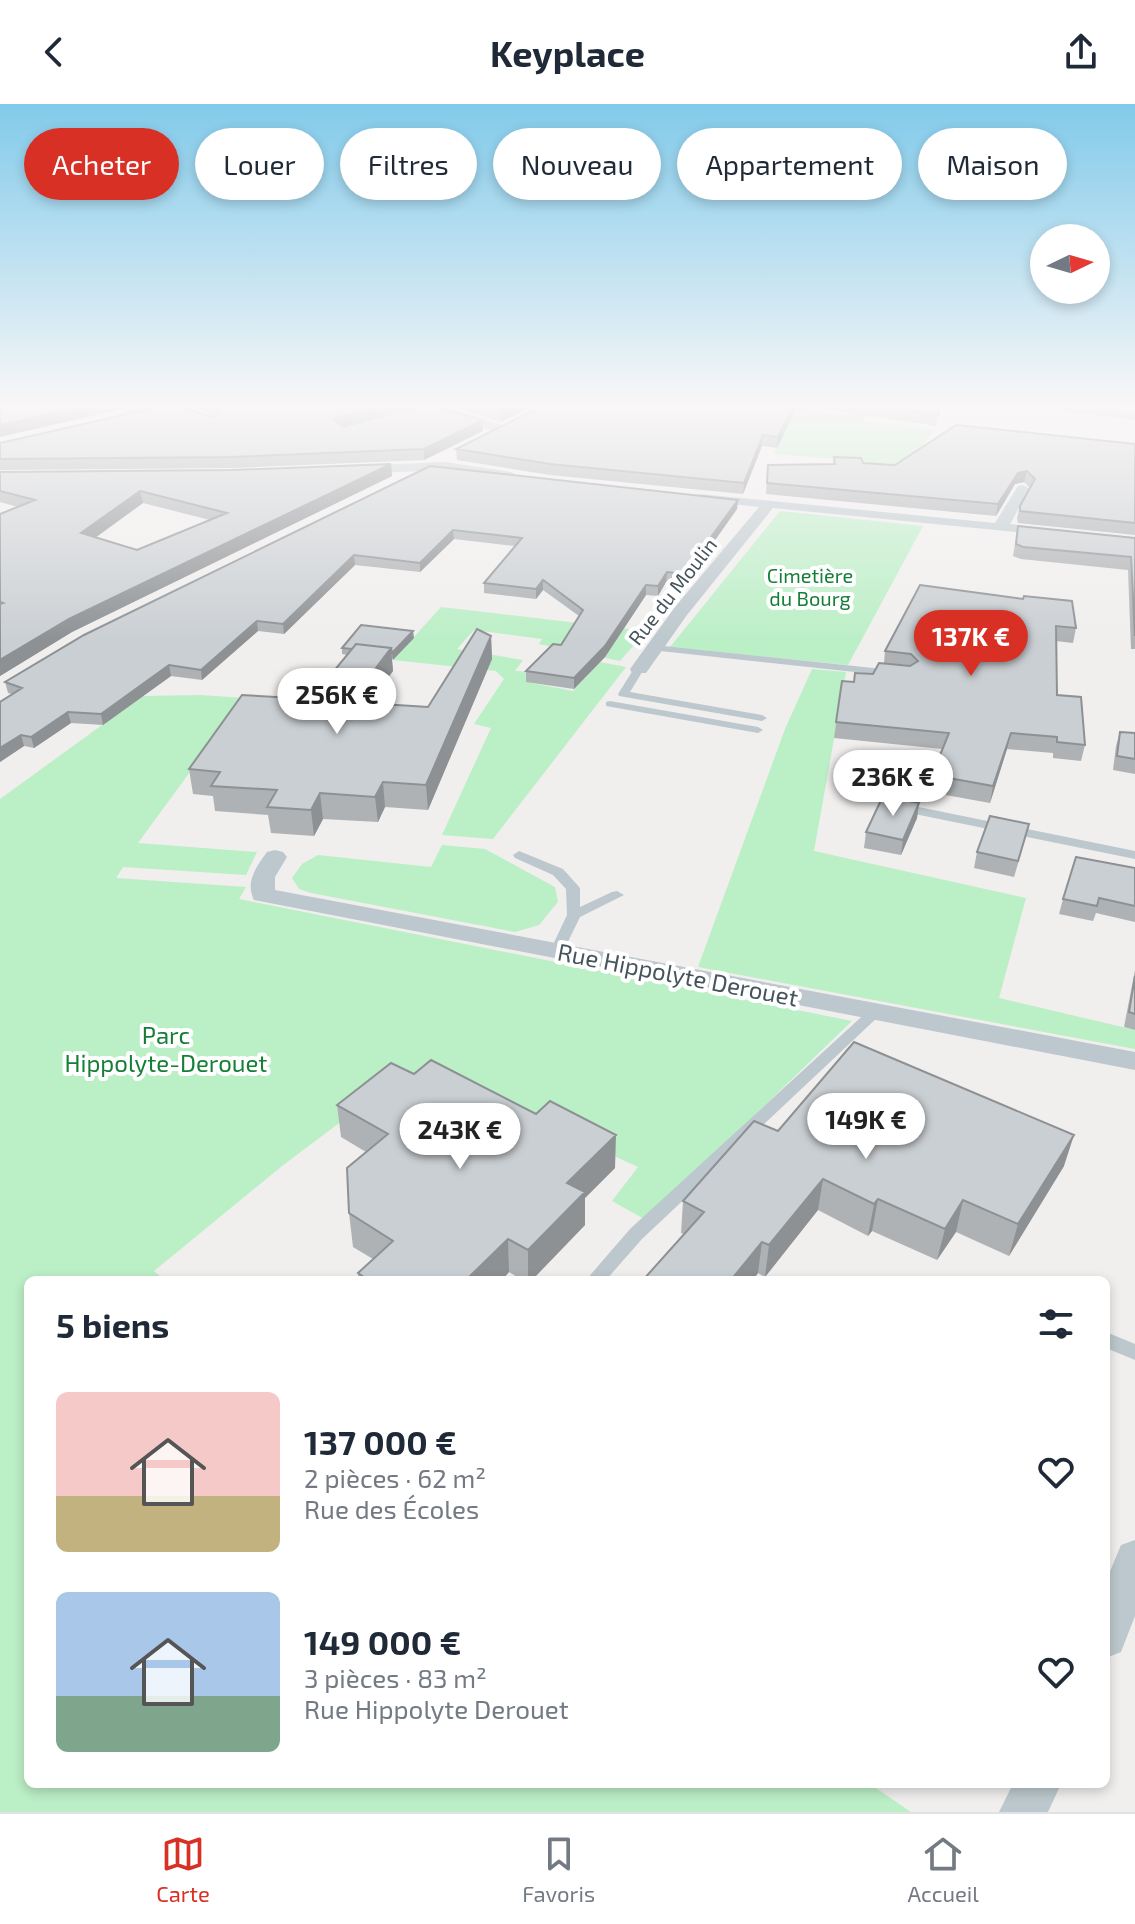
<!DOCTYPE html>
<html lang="fr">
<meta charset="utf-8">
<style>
:root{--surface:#fff;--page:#f2f2f3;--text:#1f2937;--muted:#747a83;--line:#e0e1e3;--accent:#d93025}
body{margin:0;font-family:"Exo 2",sans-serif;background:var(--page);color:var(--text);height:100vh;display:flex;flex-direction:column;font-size:30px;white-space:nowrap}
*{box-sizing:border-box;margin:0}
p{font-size:26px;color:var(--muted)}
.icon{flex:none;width:44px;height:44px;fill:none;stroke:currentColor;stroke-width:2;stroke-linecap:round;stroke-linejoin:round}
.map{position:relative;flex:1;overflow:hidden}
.drawer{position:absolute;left:24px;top:1172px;width:1086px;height:512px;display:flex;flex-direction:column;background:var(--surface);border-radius:12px;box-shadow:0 4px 12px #0003}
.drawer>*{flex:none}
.top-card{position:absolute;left:24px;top:24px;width:1088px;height:72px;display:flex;gap:16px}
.needle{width:52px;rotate:85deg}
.controls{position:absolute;left:1030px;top:120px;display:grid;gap:16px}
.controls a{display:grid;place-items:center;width:80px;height:80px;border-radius:50%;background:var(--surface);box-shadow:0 4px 12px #0003;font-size:40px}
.price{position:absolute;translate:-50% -68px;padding:0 18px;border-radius:28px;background:#fff;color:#222;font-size:26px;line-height:52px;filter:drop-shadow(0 2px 4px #0008)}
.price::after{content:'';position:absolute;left:50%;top:48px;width:24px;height:18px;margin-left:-12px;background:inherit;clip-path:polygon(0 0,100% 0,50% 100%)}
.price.active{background:var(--accent);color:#fff}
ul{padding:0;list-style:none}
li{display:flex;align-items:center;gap:24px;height:200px;padding:0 32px}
li span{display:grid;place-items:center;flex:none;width:224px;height:160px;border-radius:12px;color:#555}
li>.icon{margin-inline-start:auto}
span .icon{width:96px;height:96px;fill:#fffc;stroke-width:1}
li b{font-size:34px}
h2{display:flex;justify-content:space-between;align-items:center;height:96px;padding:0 32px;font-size:34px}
.chip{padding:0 28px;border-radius:36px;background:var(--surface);box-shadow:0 4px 12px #0003;font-size:28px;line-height:72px}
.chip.active{background:var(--accent);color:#fff}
header{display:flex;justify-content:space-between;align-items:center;height:104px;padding:0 32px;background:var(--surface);font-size:36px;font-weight:700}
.menu{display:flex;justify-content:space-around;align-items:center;height:112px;border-top:2px solid var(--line);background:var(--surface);font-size:22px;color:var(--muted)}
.menu a{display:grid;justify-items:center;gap:4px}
.menu .active{color:var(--accent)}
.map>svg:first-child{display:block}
</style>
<header><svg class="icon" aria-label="back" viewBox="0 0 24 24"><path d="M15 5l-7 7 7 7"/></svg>Keyplace<svg class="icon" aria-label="share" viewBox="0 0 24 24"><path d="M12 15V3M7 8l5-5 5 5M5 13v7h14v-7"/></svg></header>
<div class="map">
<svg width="1135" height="1708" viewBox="0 0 1135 1708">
<rect width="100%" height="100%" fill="#f1eeee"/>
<path fill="#bbefc6" d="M 799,299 L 813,299 L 806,308 L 866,311 L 863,318 L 934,325 L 916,352 L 969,366 L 774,350 Z
M 780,407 L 923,422 L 848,561 L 670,543 Z
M 441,503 L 646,527 L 620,557 L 539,540 L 542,535 L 474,526 L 457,545 L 523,556 L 515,567 L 531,568 L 532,579 L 573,587 L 600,558 L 626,563 L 493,735 L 442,731 L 491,624 L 474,620 L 504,575 L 496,567 L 393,556 Z
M 812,565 L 846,568 L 814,747 L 1026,794 L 999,894 L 1135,926 L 1135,945 L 698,863 L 785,625 Z
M 201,591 L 244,594 L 138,739 L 257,748 L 246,771 L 123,763 L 116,774 L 246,783 L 239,795 L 852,917 L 646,1116 L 612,1097 L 638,1063 L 436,970 L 399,974 L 282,1062 L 154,1167 L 164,1176 L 28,1176 L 28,1680 L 870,1680 L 911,1708 L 0,1708 L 0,695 L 142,592 Z
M 442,741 L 485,745 L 555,783 L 558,798 L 539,821 L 515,828 L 311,789 L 299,785 L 292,774 L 302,760 L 318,751 L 431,763 Z"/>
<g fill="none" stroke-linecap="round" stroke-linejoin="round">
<path fill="#bcc8cd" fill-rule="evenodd" d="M 654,541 L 892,566 L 897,569 L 892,572 L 651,546 L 649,544 Z
M 639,562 L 644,565 L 630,588 L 762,611 L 767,614 L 762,617 L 619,592 L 618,590 L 635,563 Z
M 610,597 L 758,623 L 763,626 L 758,629 L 606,602 L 606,598 Z
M 899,699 L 1135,747 L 1135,755 L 895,706 L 893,703 Z
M 519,747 L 563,765 L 580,784 L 580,803 L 612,788 L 617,787 L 624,791 L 580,813 L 562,850 L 552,850 L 550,847 L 567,811 L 566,785 L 553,771 L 515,754 L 513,751 Z
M 875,903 L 882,908 L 880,911 L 642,1135 L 606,1176 L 586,1176 L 630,1125 L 870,905 Z
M 1106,1228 L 1135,1240 L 1135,1256 L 1106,1244 Z"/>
<path fill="#bcc8cd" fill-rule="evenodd" d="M 429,299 L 448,299 L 400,315 L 394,311 Z
M 1021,299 L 1057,299 L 1135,308 L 1135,316 L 1027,303 Z
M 451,306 L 506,322 L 507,325 L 501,329 L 447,313 L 447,307 Z
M 444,358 L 511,368 L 518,372 L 511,376 L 444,366 L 355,370 L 348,366 L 355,362 Z
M 1023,381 L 1030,385 L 1010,420 L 1057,426 L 1057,432 L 773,404 L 687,511 L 646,569 L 632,569 L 630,565 L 675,503 L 759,403 L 705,397 L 698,393 L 700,390 L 995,419 L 1018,382 Z
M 275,746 L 283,748 L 287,753 L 275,773 L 275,786 L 1135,948 L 1135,966 L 254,796 C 245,778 256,763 267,748 Z
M 1135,1436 L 1135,1512 L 1121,1548 L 1106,1554 L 1106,1477 L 1121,1441 Z
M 1013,1680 L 1061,1680 L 1048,1708 L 999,1708 Z"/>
<path fill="#bbcad2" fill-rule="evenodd" d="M 161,299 L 193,299 L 190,303 L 124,319 L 115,313 L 117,309 Z"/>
</g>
<path fill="#aeb2b5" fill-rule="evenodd" d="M 193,299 L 420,299 L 343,323 L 483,327 L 424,356 L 233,364 L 0,366 L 0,339 L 212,313 L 215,311 L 194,303 Z
M 448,299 L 540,299 L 501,318 L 449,302 Z
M 799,299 L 777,344 L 762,342 L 743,390 L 550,371 L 457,356 L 456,345 Z
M 819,299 L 939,299 L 936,322 L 820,304 Z
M 1135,340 L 1135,431 L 1018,419 L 1017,414 L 1020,402 L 1030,384 L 1024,378 L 1015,380 L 996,412 L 766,390 L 768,361 L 833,360 L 834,353 L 863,359 L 895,361 Z
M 391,360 L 392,372 L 72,528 L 0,572 L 0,410 L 18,403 L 0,398 L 0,368 L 231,366 ZM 143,399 L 210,416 L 137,446 L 95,433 Z
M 430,362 L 738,396 L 737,405 L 684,480 L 666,478 L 658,492 L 646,491 L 605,553 L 574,585 L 526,578 L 526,567 L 561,541 L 579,512 L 543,486 L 536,495 L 484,489 L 484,479 L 515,442 L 454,435 L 420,468 L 355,461 L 284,530 L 258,527 L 202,576 L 171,572 L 103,621 L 71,619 L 34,644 L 24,642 L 0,658 L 12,590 L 8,589 L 5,578 Z
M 1018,422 L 1135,434 L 1135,545 L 1131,545 L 1128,466 L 1021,455 L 1013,452 Z
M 1023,495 L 1076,524 L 1073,539 L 1056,537 L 1057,591 L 1085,641 L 1081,657 L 1053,654 L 1053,649 L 1007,645 L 990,699 L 929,688 L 932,671 L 942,645 L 834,634 L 842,577 L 854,578 L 873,570 L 884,559 L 885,547 Z
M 491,532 L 492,555 L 428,706 L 385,703 L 378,718 L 323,715 L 314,732 L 271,729 L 268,711 L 215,707 L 213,692 L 193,690 L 189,665 L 311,595 L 347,551 L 342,550 L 342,544 L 414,534 L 392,556 L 393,567 L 369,599 L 428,603 Z
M 1120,628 L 1135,629 L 1135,670 L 1113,666 L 1116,642 Z
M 919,699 L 917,714 L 901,751 L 864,744 L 866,728 Z
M 1025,736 L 1014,773 L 974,764 L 977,748 Z
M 1135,764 L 1135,818 L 1096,809 L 1093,817 L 1059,810 L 1063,795 Z
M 1135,866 L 1135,926 L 1124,923 Z
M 414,970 L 615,1064 L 585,1094 L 585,1121 L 532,1176 L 522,1176 L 509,1168 L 502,1176 L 358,1176 L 358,1169 L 373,1155 L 353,1143 L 349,1109 L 366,1048 L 341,1033 L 337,1001 Z
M 778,1027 L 1064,1062 L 1009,1152 L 956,1128 L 937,1156 L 872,1127 L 868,1132 L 818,1106 L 765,1173 L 758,1169 L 753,1176 L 643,1176 L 684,1130 L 681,1129 L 683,1097 Z"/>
<path fill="#8d9194" d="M 101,299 L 148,299 L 0,333 L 0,321 Z
M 385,299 L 420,299 L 334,326 L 333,315 Z
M 518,299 L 540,299 L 501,318 L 500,307 Z
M 795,299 L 799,299 L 777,344 L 778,333 Z
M 483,316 L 483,327 L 424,356 L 424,345 Z
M 763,331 L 762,342 L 743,390 L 744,379 Z
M 391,360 L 392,372 L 72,528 L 0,572 L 0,556 L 69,515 Z
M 1027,367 L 1024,378 L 1015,380 L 996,412 L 998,400 L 1018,369 Z
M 140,387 L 143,399 L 84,442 L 81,429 Z
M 738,396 L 737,405 L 684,480 L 684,470 Z
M 453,426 L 454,435 L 420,468 L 420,459 Z
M 354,451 L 355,461 L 284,530 L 283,520 Z
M 667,468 L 666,478 L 658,492 L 658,482 Z
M 543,476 L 543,486 L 536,495 L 536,485 Z
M 646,481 L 646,491 L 605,553 L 574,585 L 574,574 Z
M 257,517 L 258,527 L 202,576 L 201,566 Z
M 413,527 L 414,534 L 393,556 L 392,549 Z
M 491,532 L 492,555 L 428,706 L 426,681 Z
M 391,544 L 393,567 L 352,622 L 350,598 Z
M 169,561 L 171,572 L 103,621 L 101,610 Z
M 68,608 L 71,619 L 34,644 L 31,633 Z
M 1011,629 L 1007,645 L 990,699 L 993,682 Z
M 21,631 L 24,642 L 0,658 L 0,644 Z
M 383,678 L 385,703 L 378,718 L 375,693 Z
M 320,689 L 323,715 L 314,732 L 311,706 Z
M 919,699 L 917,714 L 901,751 L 903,736 Z
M 616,1031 L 615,1064 L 585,1094 L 585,1121 L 532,1176 L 528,1176 L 528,1146 L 567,1079 Z
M 1074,1031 L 1064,1062 L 1009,1152 L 1018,1120 Z
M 823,1075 L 818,1106 L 765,1173 L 769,1141 Z
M 878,1095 L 872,1127 L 868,1132 L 874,1100 Z
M 963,1096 L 956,1128 L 937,1156 L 945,1125 Z
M 508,1135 L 509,1168 L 502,1176 L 466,1176 Z
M 762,1138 L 758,1169 L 753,1176 L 731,1176 Z"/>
<path fill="#cacfd3" stroke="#8d9194" stroke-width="2" fill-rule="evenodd" d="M 0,299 L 101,299 L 0,321 Z
M 208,299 L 385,299 L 333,315 L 343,323 L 427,300 L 483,316 L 424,345 L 231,353 L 0,355 L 0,339 L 171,300 L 212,313 L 222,307 L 221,304 Z
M 472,299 L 518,299 L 500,307 Z
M 548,299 L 795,299 L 778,333 L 763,331 L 744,379 L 550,360 L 456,345 Z
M 855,299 L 939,299 L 938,311 Z
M 956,321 L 1135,340 L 1135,419 L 1020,407 L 1020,402 L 1035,375 L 1027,367 L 1018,369 L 998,400 L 767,379 L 768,361 L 835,360 L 834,353 L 861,354 L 863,359 L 895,361 Z
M 391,360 L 69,515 L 0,556 L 0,500 L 3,499 L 0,498 L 0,410 L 35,396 L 0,387 L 0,368 L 231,366 ZM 140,387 L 227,409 L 137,446 L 81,429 Z
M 430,362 L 738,396 L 684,470 L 667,468 L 658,482 L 646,481 L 605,542 L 574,574 L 526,567 L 553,540 L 561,541 L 583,506 L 543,476 L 536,485 L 484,479 L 522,434 L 453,426 L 420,459 L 354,451 L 283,520 L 257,517 L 201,566 L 169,561 L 101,610 L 68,608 L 31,633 L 21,631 L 0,644 L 0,598 L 22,584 L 5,578 L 84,531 Z
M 1018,422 L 1135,434 L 1135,532 L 1131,453 L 1023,443 L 1016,440 Z
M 920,481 L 1023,495 L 1024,492 L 1072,497 L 1076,524 L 1056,522 L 1057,591 L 1081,593 L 1085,641 L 1057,638 L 1057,633 L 1011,629 L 993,682 L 932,671 L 949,629 L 836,618 L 842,577 L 854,578 L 855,569 L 873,570 L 879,559 L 910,562 L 918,557 L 911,550 L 885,547 Z
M 361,521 L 413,527 L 392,549 L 391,544 L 356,540 L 352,545 L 342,544 Z
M 477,525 L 491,532 L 426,681 L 383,678 L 375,693 L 320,689 L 311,706 L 267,703 L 277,686 L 211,682 L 220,668 L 189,665 L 242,591 L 311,595 L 356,540 L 391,544 L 350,598 L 428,603 Z
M 1120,628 L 1135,629 L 1135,655 L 1117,652 Z
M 883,692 L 919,699 L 903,736 L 866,728 Z
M 990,712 L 1029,720 L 1018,757 L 977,748 Z
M 1076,753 L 1135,764 L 1135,802 L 1099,794 L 1097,802 L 1063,795 Z
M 1135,872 L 1135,910 L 1129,908 Z
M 854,938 L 1074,1031 L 1018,1120 L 963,1096 L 945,1125 L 878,1095 L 874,1100 L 823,1075 L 769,1141 L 762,1138 L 731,1176 L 643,1176 L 704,1108 L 683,1097 L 754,1017 L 778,1027 Z
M 431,956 L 536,1010 L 550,997 L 616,1031 L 567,1079 L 585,1088 L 528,1146 L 508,1135 L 466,1176 L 368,1176 L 358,1169 L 393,1137 L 349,1109 L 347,1064 L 388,1030 L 337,1001 L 391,959 L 414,970 Z"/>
<linearGradient id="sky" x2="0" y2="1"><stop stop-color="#81caea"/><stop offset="0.56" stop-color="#f9f7f7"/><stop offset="1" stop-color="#f9f7f7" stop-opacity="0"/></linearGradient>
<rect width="1135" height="538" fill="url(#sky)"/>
<g text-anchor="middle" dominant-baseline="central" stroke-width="8" stroke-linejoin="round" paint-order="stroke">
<g font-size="20" fill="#157e37" stroke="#fff">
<text x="810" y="471">Cimetière<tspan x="810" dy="23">du Bourg</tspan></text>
</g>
<g font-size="20" fill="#46555c" stroke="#fff">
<text transform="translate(672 487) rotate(-52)">Rue du Moulin</text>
</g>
<g font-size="24" fill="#46555c" stroke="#fff">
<text transform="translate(678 870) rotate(11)">Rue Hippolyte Derouet</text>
</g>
<g font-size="24" fill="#157e37" stroke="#fff">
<text x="166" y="930">Parc<tspan x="166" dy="28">Hippolyte-Derouet</tspan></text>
</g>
</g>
</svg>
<div class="controls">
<a><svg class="needle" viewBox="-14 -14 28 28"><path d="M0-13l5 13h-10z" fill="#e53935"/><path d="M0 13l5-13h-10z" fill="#747a83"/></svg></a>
</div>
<b class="price active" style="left:971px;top:574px">137K €</b>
<b class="price" style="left:337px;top:632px">256K €</b>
<b class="price" style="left:893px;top:714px">236K €</b>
<b class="price" style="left:866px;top:1057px">149K €</b>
<b class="price" style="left:460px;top:1067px">243K €</b>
<div class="top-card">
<a class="chip active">Acheter</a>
<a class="chip">Louer</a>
<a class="chip">Filtres</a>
<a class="chip">Nouveau</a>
<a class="chip">Appartement</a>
<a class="chip">Maison</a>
</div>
<section class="drawer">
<h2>5 biens<svg class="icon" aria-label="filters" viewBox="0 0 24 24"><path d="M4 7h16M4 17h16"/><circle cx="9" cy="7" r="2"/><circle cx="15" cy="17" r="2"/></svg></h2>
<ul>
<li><span style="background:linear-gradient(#f6c9c9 65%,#c2b280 0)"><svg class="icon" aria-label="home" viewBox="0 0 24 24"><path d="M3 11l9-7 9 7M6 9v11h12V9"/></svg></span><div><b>137 000 €</b><p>2 pièces · 62 m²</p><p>Rue des Écoles</p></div><svg class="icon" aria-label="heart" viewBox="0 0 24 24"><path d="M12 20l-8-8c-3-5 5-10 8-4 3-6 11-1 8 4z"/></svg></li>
<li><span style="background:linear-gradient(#a9c7e8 65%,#7fa58c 0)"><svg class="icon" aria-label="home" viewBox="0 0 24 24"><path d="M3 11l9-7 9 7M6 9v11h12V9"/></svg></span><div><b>149 000 €</b><p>3 pièces · 83 m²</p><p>Rue Hippolyte Derouet</p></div><svg class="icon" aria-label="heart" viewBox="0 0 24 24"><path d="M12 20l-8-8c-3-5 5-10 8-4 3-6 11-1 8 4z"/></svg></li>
</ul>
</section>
</div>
<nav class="menu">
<a class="active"><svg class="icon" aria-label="map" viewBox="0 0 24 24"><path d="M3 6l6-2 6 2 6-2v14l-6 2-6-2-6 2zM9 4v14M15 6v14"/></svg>Carte</a>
<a><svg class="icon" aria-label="saved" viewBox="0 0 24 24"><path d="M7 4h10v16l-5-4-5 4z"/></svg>Favoris</a>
<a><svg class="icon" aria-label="home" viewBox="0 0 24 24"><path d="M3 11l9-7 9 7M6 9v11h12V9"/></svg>Accueil</a>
</nav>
